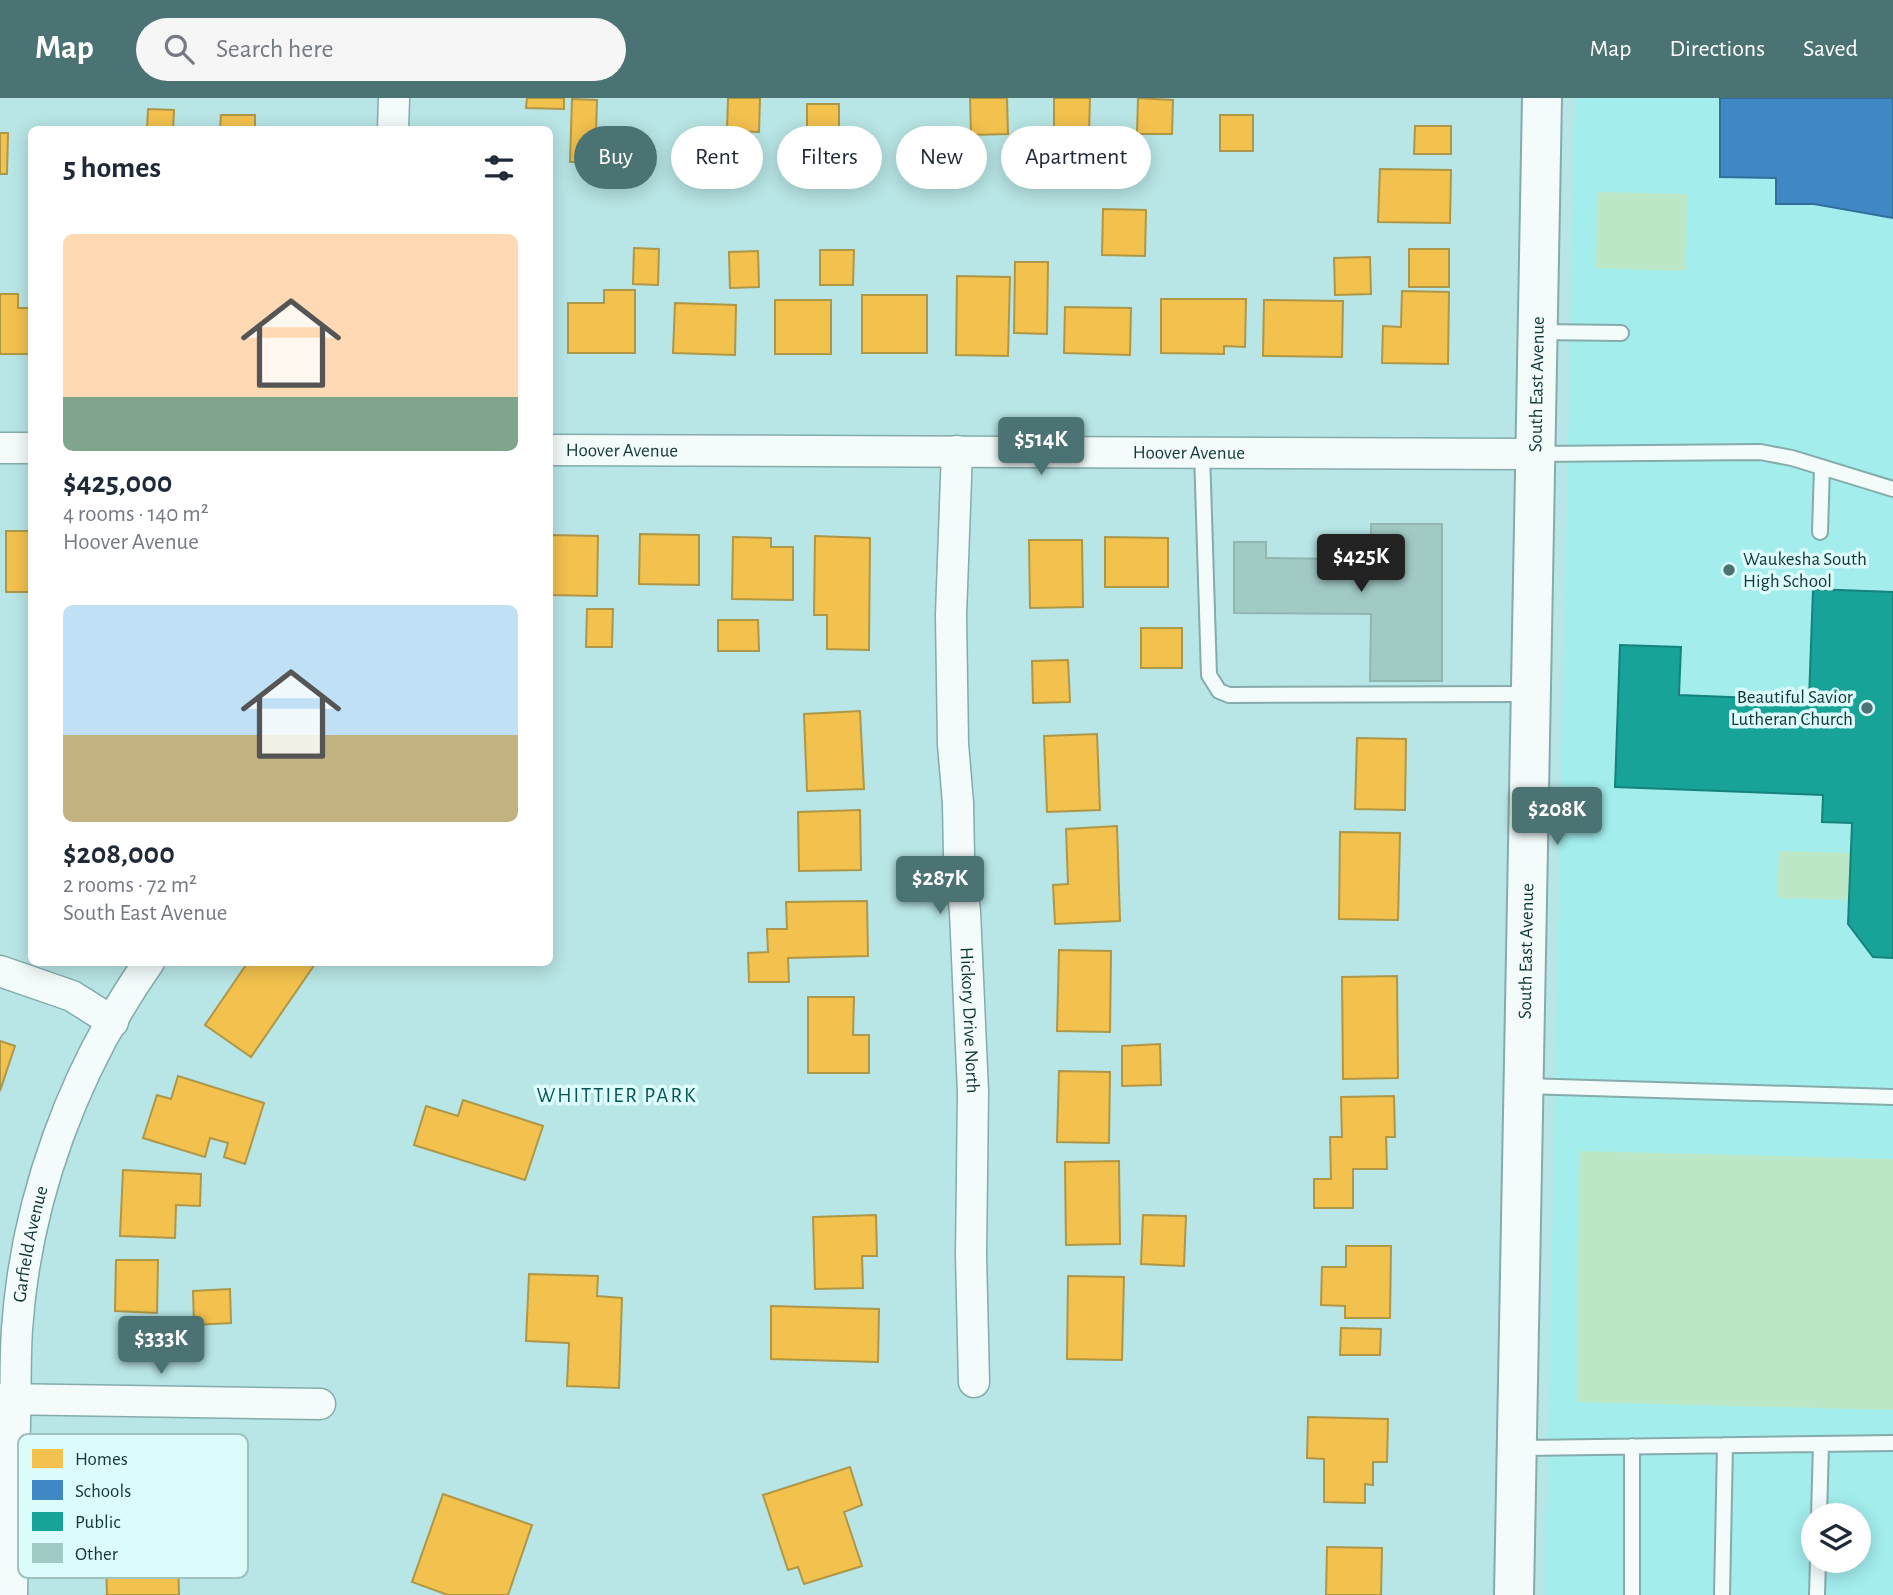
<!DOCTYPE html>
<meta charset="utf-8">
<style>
:root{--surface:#fff;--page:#f6f6f7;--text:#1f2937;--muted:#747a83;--accent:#4b7373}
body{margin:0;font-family:"Alegreya Sans",sans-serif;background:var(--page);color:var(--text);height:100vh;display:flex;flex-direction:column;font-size:26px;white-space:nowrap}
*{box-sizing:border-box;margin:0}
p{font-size:23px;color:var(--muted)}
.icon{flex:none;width:38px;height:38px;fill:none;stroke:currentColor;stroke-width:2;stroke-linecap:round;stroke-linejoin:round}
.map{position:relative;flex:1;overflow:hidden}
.side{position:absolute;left:28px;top:28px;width:525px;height:840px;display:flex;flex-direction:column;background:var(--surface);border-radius:10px;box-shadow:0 4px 18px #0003}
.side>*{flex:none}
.hud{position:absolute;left:574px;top:28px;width:665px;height:63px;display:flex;gap:14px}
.controls{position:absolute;left:1801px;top:1405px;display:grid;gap:14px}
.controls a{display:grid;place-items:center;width:70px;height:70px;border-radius:50%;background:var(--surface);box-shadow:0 4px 18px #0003;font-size:35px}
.price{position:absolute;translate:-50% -60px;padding:0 16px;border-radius:7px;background:var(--accent);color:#fff;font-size:23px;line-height:46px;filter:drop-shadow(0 2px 4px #0008)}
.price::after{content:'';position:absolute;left:50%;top:42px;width:21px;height:16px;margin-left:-10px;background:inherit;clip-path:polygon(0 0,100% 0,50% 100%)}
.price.on{background:#222;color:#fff}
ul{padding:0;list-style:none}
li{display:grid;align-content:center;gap:14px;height:371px;padding:0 35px}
li span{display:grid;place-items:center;height:217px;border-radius:10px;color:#555}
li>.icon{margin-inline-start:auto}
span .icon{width:126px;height:126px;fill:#fffc;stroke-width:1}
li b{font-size:30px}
h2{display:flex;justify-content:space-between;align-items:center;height:84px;padding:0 35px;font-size:30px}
.tag{padding:0 24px;border-radius:32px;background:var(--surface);box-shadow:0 4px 18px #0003;font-size:24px;line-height:63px}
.tag.on{background:var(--accent);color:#fff}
header{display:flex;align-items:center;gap:42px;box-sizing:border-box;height:98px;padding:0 35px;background:var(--accent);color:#fff}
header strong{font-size:33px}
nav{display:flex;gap:38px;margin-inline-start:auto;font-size:24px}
.search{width:490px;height:63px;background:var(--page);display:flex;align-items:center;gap:18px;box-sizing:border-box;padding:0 24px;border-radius:38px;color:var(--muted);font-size:26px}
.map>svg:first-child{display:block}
</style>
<header>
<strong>Map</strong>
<div class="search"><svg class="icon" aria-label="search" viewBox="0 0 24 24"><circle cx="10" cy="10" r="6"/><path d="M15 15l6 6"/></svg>Search here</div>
<nav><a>Map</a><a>Directions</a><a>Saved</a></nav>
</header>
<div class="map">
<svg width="1893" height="1497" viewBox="0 0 1893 1497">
<rect width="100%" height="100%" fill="#b8e5e5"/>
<path fill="#a3eded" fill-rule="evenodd" d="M 1575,0 L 1893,0 L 1893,1497 L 1545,1497 ZM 1813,1418 L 1858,1418 L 1858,1463 L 1813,1463 Z"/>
<path fill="#bce7c6" d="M 1597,94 L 1687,96 L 1686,173 L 1596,170 Z
M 1779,753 L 1851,755 L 1849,802 L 1777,800 Z
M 1579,1053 L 1893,1061 L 1893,1312 L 1577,1304 Z"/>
<path fill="#f2c14e" stroke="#ae9747" stroke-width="2" d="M 527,0 L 564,0 L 564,11 L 526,10 Z
M 728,0 L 760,0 L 759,34 L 727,33 Z
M 970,0 L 1007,0 L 1008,36 L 971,37 Z
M 1054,0 L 1090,0 L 1089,35 L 1054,34 Z
M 1138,0 L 1173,2 L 1172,36 L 1137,36 Z
M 572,1 L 597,2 L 595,64 L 570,64 Z
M 807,6 L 839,6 L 839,38 L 807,37 Z
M 148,11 L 174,12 L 173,32 L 147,32 Z
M 221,17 L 255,17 L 255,32 L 220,32 Z
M 1220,17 L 1253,17 L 1253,53 L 1220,53 Z
M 1415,28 L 1451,28 L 1451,56 L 1414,56 Z
M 0,35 L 8,35 L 7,76 L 0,76 Z
M 1380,71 L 1451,72 L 1450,125 L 1378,124 Z
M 1103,111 L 1146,112 L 1145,158 L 1102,157 Z
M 634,150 L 659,151 L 658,187 L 633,186 Z
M 1409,151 L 1449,151 L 1449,189 L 1409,189 Z
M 820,152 L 854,152 L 853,187 L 820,187 Z
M 758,153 L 759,189 L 730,190 L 729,154 Z
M 1370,159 L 1371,196 L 1335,197 L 1334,160 Z
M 1015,164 L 1048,164 L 1047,236 L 1014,235 Z
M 957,178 L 1010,179 L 1008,258 L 956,257 Z
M 604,192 L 635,192 L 635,255 L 568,255 L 568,205 L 604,205 Z
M 1402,193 L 1449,194 L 1448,266 L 1382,265 L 1383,228 L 1401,229 Z
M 0,196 L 18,196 L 18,210 L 32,210 L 32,256 L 0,256 Z
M 862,197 L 927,197 L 927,255 L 862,255 Z
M 1161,201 L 1246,201 L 1245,249 L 1224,248 L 1224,256 L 1161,255 Z
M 775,202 L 831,202 L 831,256 L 775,256 Z
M 1264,202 L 1343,203 L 1342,259 L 1263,258 Z
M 675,205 L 736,207 L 735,257 L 673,255 Z
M 1065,209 L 1131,210 L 1130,257 L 1064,255 Z
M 6,433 L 32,433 L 32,494 L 6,494 Z
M 640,436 L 699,437 L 699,487 L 639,486 Z
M 550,437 L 598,438 L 597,498 L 550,497 Z
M 815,438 L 870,440 L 869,552 L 827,551 L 827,517 L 814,517 Z
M 733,439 L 771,440 L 771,449 L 793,449 L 793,502 L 732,501 Z
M 1105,439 L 1168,440 L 1168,489 L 1105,489 Z
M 1029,442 L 1082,442 L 1083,509 L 1030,510 Z
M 587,511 L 613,511 L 612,549 L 586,549 Z
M 718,522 L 758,522 L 759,553 L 718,553 Z
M 1141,530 L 1182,530 L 1182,570 L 1141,570 Z
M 1068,562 L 1070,604 L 1033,605 L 1032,563 Z
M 860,613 L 864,691 L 807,693 L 804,616 Z
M 1097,636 L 1100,712 L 1047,714 L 1044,638 Z
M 1357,640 L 1406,641 L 1405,712 L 1355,711 Z
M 860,712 L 861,772 L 799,773 L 798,714 Z
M 1117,728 L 1120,823 L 1055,826 L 1053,787 L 1068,786 L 1066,731 Z
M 1340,734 L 1400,735 L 1398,822 L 1339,821 Z
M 867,803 L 868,858 L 788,860 L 789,884 L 749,884 L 748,855 L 768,854 L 767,831 L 787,831 L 786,804 Z
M 1059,852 L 1111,853 L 1110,934 L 1057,933 Z
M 248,864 L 261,866 L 262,864 L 312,864 L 315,866 L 251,959 L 205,927 Z
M 1397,878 L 1398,980 L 1343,981 L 1342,879 Z
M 808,899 L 854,899 L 853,937 L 869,937 L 869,975 L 808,975 Z
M 0,943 L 15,948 L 0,993 Z
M 1160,946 L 1161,987 L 1122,988 L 1122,948 Z
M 1059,973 L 1110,974 L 1109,1045 L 1057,1044 Z
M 178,978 L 264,1005 L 245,1066 L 224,1059 L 228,1045 L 210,1040 L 205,1059 L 143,1040 L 157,997 L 171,1001 Z
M 1394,998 L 1395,1039 L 1386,1039 L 1387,1071 L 1353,1071 L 1353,1110 L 1314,1110 L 1314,1081 L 1331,1081 L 1330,1039 L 1342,1039 L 1341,999 Z
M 463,1002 L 543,1028 L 525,1082 L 414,1047 L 426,1008 L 458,1018 Z
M 1119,1063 L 1120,1146 L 1066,1147 L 1065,1064 Z
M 123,1072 L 201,1076 L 200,1108 L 176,1107 L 175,1140 L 120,1138 Z
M 876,1117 L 877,1158 L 862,1158 L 863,1190 L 815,1191 L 813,1119 Z
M 1143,1117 L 1186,1118 L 1184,1168 L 1141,1166 Z
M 1346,1148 L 1391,1148 L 1390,1220 L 1345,1220 L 1345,1208 L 1321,1207 L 1322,1169 L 1346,1169 Z
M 116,1162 L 158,1162 L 157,1215 L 115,1213 Z
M 529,1176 L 598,1178 L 597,1198 L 622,1200 L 619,1290 L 567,1288 L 569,1245 L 526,1243 Z
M 1068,1178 L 1124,1179 L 1122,1262 L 1067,1261 Z
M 230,1191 L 231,1225 L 194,1227 L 193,1193 Z
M 771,1208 L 879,1211 L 878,1264 L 771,1261 Z
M 1341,1230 L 1381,1231 L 1380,1257 L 1340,1257 Z
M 1308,1319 L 1388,1321 L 1387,1364 L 1373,1364 L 1373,1387 L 1365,1386 L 1365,1405 L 1324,1404 L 1324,1361 L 1307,1360 Z
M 850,1369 L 862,1407 L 844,1414 L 862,1468 L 804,1486 L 798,1469 L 788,1472 L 763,1397 Z
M 443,1396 L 532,1427 L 508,1497 L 448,1497 L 412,1484 Z
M 158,1439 L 158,1464 L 178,1463 L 179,1497 L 107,1497 L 106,1463 L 131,1463 L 130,1440 Z
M 1327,1449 L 1382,1450 L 1381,1497 L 1326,1497 Z"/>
<path fill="#3f88c5" stroke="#316f9a" stroke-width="2" d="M 1720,0 L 1893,0 L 1893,120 L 1814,106 L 1776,106 L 1776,80 L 1720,79 Z"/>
<path fill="#17a398" stroke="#15827b" stroke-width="2" d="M 1813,491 L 1893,494 L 1893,860 L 1873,859 L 1848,826 L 1852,725 L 1822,724 L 1823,697 L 1615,689 L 1620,547 L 1681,549 L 1679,597 L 1809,602 Z"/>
<path fill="#a2cac5" stroke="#92b5b1" stroke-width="2" d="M 1371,426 L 1442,426 L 1442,583 L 1370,583 L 1371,516 L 1234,515 L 1234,444 L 1266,444 L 1266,460 L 1340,461 L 1340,445 L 1371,445 Z"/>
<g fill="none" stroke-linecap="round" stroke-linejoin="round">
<defs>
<path id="lane" d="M 1538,234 L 1621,235
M 1202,354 L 1209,577 L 1219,593 L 1229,597 L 1528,596
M 1536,356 L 1760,354 L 1792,360 L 1893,391
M 1820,434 L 1822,369
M 1524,988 L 1893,999
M 1517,1350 L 1893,1345
M 1819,1418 L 1821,1346
M 1632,1497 L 1632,1348
M 1722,1497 L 1725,1347
M 1817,1497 L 1818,1463"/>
<g id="street">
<path d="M 393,32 L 394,0"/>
<path d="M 0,350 L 32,350"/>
<path id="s1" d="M 550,352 L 1534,356"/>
<path id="s2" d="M 957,353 L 951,517 L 953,646 L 958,705 L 959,758 L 965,814 L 973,994 L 971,1157 L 974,1284"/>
<path d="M 0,873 L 72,898 L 113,924"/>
<path d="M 0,1301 L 320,1306"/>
<path id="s3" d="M 12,1497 C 13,1438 14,1380 15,1321 C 16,1291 15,1261 17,1231 C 26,1100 74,971 149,864"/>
</g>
<g id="secondary">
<path id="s4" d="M 1514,1497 L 1542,0"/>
</g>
</defs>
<use href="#lane" stroke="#85abab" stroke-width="18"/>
<use href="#street" stroke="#85abab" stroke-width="33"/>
<use href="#secondary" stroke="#85abab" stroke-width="42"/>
<use href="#lane" stroke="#f4fbfb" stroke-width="14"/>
<use href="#street" stroke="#f4fbfb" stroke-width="30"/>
<use href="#secondary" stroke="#f4fbfb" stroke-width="38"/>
</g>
<g fill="#4b7373" stroke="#dcfcfb" stroke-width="2.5">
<circle cx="1729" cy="472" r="7"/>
<circle cx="1867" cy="610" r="7"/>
</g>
<g text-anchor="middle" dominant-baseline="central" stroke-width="7" stroke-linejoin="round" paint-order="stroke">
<g font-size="19" fill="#113636" stroke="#dcfcfb">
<text stroke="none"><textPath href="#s4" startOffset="1211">South East Avenue</textPath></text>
<text stroke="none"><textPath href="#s1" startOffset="72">Hoover Avenue</textPath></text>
<text stroke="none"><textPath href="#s1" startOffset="639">Hoover Avenue</textPath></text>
<text stroke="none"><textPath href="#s4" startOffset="644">South East Avenue</textPath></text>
<text stroke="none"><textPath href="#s2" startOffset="570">Hickory Drive North</textPath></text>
<text stroke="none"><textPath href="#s3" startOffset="352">Garfield Avenue</textPath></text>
</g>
<g font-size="19" fill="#113636" stroke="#dcfcfb" text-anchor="start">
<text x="1743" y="461">Waukesha South<tspan x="1743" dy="22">High School</tspan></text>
<text x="1853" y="599" text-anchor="end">Beautiful Savior<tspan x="1853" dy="22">Lutheran Church</tspan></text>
</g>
<g font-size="21" letter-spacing="2" fill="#095454" stroke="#dcfcfb">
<text x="617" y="997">WHITTIER PARK</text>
</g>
</g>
<rect x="18" y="1336" width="230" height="144" rx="10" fill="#dcfcfb" stroke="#9fc1c0" stroke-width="2"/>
<rect x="32" y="1351" width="31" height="19" fill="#f2c14e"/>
<rect x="32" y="1382" width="31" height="20" fill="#3f88c5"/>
<rect x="32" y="1414" width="31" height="19" fill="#17a398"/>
<rect x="32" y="1445" width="31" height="20" fill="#a2cac5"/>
<g font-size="19" fill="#113636">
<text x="75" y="1367">Homes</text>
<text x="75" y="1399">Schools</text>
<text x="75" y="1430">Public</text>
<text x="75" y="1462">Other</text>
</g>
</svg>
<div class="controls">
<a><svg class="icon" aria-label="layers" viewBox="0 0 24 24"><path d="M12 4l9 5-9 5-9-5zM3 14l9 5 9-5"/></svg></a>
</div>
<b class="price" style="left:1041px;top:379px">$514K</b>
<b class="price on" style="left:1361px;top:496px">$425K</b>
<b class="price" style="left:1557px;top:749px">$208K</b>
<b class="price" style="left:940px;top:818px">$287K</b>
<b class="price" style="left:161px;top:1278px">$333K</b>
<div class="hud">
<a class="tag on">Buy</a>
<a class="tag">Rent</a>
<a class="tag">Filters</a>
<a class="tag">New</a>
<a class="tag">Apartment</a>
</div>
<section class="side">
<h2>5 homes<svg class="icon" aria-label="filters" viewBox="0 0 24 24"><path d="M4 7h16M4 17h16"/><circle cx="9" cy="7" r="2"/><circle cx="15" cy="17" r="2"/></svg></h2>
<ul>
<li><span style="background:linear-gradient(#ffd9b3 75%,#7fa58c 0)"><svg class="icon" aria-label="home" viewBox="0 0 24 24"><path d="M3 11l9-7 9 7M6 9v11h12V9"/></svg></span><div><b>$425,000</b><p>4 rooms · 140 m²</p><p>Hoover Avenue</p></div></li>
<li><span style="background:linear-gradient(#bfe0f5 60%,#c2b280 0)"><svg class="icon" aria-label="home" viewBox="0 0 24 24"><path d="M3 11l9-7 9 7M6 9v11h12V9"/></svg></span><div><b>$208,000</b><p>2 rooms · 72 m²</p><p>South East Avenue</p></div></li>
</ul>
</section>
</div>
